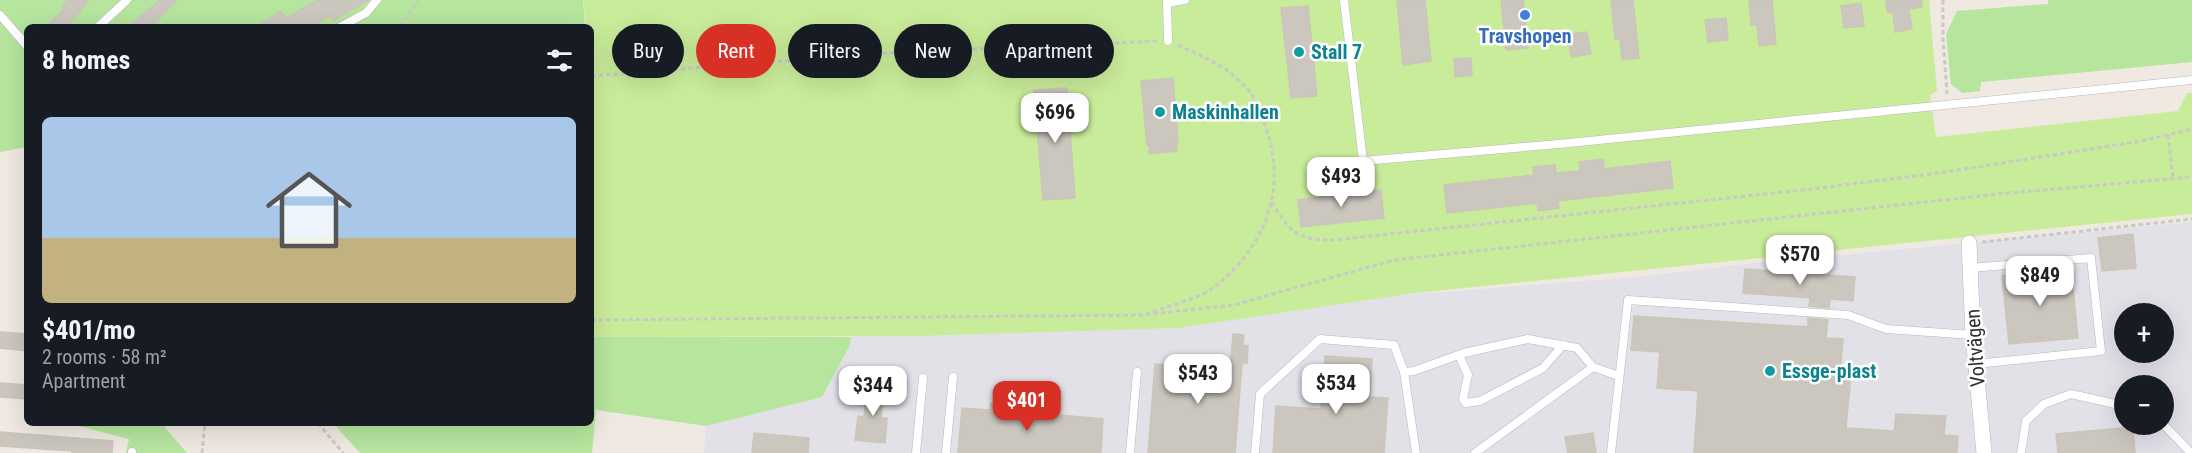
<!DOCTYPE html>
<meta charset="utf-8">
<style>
:root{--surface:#171b24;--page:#242831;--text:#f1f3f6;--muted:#9ea1a6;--accent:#d93025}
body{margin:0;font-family:"Roboto Condensed",sans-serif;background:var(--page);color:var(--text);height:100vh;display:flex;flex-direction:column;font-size:22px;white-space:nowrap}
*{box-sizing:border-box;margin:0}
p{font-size:20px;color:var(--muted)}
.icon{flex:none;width:33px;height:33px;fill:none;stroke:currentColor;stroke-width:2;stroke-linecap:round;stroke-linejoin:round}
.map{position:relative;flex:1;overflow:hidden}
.drawer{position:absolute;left:24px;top:24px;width:570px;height:402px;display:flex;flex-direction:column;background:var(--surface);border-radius:9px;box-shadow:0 6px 24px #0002}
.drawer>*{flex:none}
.guide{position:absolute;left:612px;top:24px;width:570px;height:54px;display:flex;gap:12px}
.fabs{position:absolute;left:2114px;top:303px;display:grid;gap:12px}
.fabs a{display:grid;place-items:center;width:60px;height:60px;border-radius:50%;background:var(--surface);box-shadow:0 6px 24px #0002;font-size:30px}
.price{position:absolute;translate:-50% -51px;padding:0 14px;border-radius:12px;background:#fff;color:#222;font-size:20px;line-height:39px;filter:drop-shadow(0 2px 3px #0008)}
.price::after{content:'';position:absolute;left:50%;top:36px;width:18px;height:14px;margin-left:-9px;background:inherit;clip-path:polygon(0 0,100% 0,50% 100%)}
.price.current{background:var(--accent);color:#fff}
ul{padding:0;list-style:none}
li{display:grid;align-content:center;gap:12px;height:318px;padding:0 18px}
li span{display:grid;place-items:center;height:186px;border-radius:9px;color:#555}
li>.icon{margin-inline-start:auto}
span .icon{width:108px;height:108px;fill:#fffc;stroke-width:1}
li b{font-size:26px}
h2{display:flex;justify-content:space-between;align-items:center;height:72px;padding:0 18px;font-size:26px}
.chip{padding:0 21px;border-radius:27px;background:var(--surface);box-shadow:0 6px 24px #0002;font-size:21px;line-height:54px}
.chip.current{background:var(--accent);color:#fff}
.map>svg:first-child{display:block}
</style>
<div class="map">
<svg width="2192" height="453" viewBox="0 0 2192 453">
<rect width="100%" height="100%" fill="#efe9e1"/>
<path fill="#e3e1e8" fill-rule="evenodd" d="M 2192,222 L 2192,453 L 704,453 L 706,426 L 822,397 L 850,345 L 851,337 L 1179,328 L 1401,295 L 1636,277 L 1755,263 ZM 2124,314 L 2163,314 L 2163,352 L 2124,352 ZM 2124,386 L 2163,386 L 2163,424 L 2124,424 Z"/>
<path fill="#b6e59e" d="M 0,0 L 583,0 L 585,27 L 27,27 L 27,147 L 0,152 Z
M 2048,0 L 2192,0 L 2192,62 L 1981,82 L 1980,91 L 1962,93 L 1951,84 L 1946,34 L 1957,11 L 2048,4 Z
M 591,337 L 851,337 L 850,345 L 822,397 L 706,426 L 596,410 L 592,453 L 360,453 L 333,423 L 591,423 Z
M 67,423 L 161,423 L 187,453 L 126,453 L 129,439 Z"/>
<path fill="#c9ec9a" d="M 583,0 L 1929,0 L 1937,91 L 1930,95 L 1936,137 L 2178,111 L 2187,93 L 2192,93 L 2192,214 L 1415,293 L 1179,328 L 917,336 L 591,337 L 591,27 L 586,27 Z"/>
<path fill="#cbc7bf" stroke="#cbc5ba" stroke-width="1.5" d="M 68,0 L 89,0 L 67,27 L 46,27 L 64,9 L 61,7 Z
M 160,0 L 177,0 L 151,27 L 128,27 Z
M 318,0 L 369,0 L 333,20 L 330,16 L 311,27 L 257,27 L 281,11 L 286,18 Z
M 1397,0 L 1425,0 L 1431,61 L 1403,65 Z
M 1501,0 L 1523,0 L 1528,48 L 1506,50 Z
M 1611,0 L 1633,0 L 1639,58 L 1622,60 L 1620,39 L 1615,39 Z
M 1749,0 L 1772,0 L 1776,44 L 1759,46 L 1757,25 L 1751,25 Z
M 1886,0 L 1921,0 L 1922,7 L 1909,9 L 1912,29 L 1895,32 L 1893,12 L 1887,12 Z
M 1861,3 L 1864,26 L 1844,28 L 1841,6 Z
M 1308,6 L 1317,96 L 1291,98 L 1281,8 Z
M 1726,18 L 1728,40 L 1708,42 L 1705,20 Z
M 1587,32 L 1591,54 L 1571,57 L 1568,34 Z
M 1471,58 L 1472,75 L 1455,77 L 1454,59 Z
M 1173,78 L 1178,142 L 1176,142 L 1177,151 L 1149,154 L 1149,145 L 1147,145 L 1141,81 Z
M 1067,88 L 1075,198 L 1043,200 L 1034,90 Z
M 1603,159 L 1604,169 L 1670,161 L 1673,188 L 1558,201 L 1559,208 L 1538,211 L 1537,203 L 1447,213 L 1444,185 L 1534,175 L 1533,167 L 1555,165 L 1556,173 L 1580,171 L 1579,162 Z
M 1348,185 L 1349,194 L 1381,190 L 1384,218 L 1301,227 L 1298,200 L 1331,196 L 1330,188 Z
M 2133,234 L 2136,268 L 2102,271 L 2098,238 Z
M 1745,269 L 1855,277 L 1853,301 L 1830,299 L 1829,308 L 1809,306 L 1810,298 L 1743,293 Z
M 2071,269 L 2078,338 L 2009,344 L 2002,276 Z
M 1634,316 L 1808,327 L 1808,318 L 1828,320 L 1826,338 L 1843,339 L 1840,373 L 1851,374 L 1846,428 L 1894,431 L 1896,414 L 1946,416 L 1944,435 L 1958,436 L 1957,453 L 1694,453 L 1698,391 L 1657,388 L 1660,352 L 1631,350 Z
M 0,332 L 27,334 L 27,351 L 0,348 Z
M 1233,334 L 1244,335 L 1243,345 L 1248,346 L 1247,363 L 1242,363 L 1235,453 L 1148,453 L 1155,364 L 1202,368 L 1203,358 L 1231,360 Z
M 1325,356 L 1372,359 L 1370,397 L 1388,398 L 1384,453 L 1273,453 L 1276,406 L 1321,409 Z
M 0,383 L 27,385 L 27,399 L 0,397 Z
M 867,384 L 885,385 L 881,418 L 887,418 L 885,443 L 855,440 L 858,416 L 864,417 Z
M 991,403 L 1036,405 L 1036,413 L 1103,419 L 1101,453 L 958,453 L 962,408 L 990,410 Z
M 2133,427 L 2135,453 L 2058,453 L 2056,434 Z
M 0,432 L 113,441 L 112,453 L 72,453 L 72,451 L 0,446 Z
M 754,433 L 809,438 L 808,453 L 752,453 Z
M 1593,433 L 1596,453 L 1568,453 L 1565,437 Z"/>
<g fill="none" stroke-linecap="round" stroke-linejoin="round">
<defs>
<path id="service" d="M 1167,0 L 1167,3 L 1185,0
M 1344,0 L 1363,161 L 1559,144 L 2192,80
M 1167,3 L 1168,41
M 0,15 L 27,46
M 98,27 L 127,0
M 340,27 L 366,13 L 377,0
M 1970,268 L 2091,258 L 2101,351 L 1976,364
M 1459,355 L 1468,375 L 1463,399 L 1466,403 L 1480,401 L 1543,368 L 1563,345
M 1404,372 L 1414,371 L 1464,353 L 1528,339 L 1577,348 L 1593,367 L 1619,376
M 2163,424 L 2191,453
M 132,453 L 132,452
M 916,453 L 923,378
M 946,453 L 953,377
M 1130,453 L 1137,372
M 1255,453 L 1260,394 L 1320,339 L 1394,345 L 1404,372 L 1416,453
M 1475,453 L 1593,367
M 1611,453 L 1628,300 L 1848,315 L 1886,329 L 1973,335
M 2021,453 L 2026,421 L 2044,404 L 2071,394 L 2124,406"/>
<path id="minor" d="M 1969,243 L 1973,335 L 1984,453"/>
</defs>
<use href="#service" stroke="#b4b7c1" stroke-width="9"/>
<use href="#minor" stroke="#b4b7c1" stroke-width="16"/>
<path stroke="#c9c9c9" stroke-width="3" stroke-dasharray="4.5 3" stroke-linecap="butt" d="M 1943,0 L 1943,38 L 1947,94
M 400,27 L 418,0
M 591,76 L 887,53 L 1157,41
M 2168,135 L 2173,178
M 1272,202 C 1289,232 1297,240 1333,240 L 1812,189 L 1939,173 L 2141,141 L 2192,129
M 1982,242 L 2192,219
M 1146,314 C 1162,308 1199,298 1210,290 C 1268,248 1291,182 1261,116 C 1258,109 1255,98 1250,92 C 1231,68 1204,57 1177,45
M 591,320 L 1142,315 L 1234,305 L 1394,260 L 1998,194 L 2192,177
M 318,423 L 343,453
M 202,453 L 205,423"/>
<use href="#service" stroke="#fff" stroke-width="8"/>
<use href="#minor" stroke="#fff" stroke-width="15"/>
</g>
<circle fill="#3f7fe0" stroke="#fff" stroke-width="2" cx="1525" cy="15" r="6"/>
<g fill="#0f9aa8" stroke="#fff" stroke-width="2">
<circle cx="1299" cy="52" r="6"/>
<circle cx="1160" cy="112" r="6"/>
<circle cx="1770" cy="371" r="6"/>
</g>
<g text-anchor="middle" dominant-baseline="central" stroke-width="5" stroke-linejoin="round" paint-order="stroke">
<g font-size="20" font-weight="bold" fill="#366cbe" stroke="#fff">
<text x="1525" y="36">Travshopen</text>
</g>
<g font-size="20" font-weight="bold" fill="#0d838f" stroke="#fff" text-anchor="start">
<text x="1311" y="52">Stall 7</text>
<text x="1172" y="112">Maskinhallen</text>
<text x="1782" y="371">Essge-plast</text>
</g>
<g font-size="20" fill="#2e2e2e" stroke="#fff">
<text transform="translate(1975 348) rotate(-94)">Voltvägen</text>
</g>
</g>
</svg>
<div class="fabs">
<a>+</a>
<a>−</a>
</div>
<b class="price" style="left:1055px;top:144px">$696</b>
<b class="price" style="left:1341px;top:208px">$493</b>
<b class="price" style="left:1800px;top:286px">$570</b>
<b class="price" style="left:2040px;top:307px">$849</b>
<b class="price" style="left:1198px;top:405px">$543</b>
<b class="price" style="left:1336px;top:415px">$534</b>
<b class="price" style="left:873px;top:417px">$344</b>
<b class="price current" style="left:1027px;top:432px">$401</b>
<div class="guide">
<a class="chip">Buy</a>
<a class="chip current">Rent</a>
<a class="chip">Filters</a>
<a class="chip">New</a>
<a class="chip">Apartment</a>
</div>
<section class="drawer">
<h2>8 homes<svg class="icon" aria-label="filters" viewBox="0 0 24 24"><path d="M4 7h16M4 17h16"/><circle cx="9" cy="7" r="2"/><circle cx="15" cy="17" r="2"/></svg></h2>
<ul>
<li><span style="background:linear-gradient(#a9c7e8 65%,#c2b280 0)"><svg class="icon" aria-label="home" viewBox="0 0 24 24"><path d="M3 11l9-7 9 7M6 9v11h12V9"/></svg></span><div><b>$401/mo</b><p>2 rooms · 58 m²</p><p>Apartment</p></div></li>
</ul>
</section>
</div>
